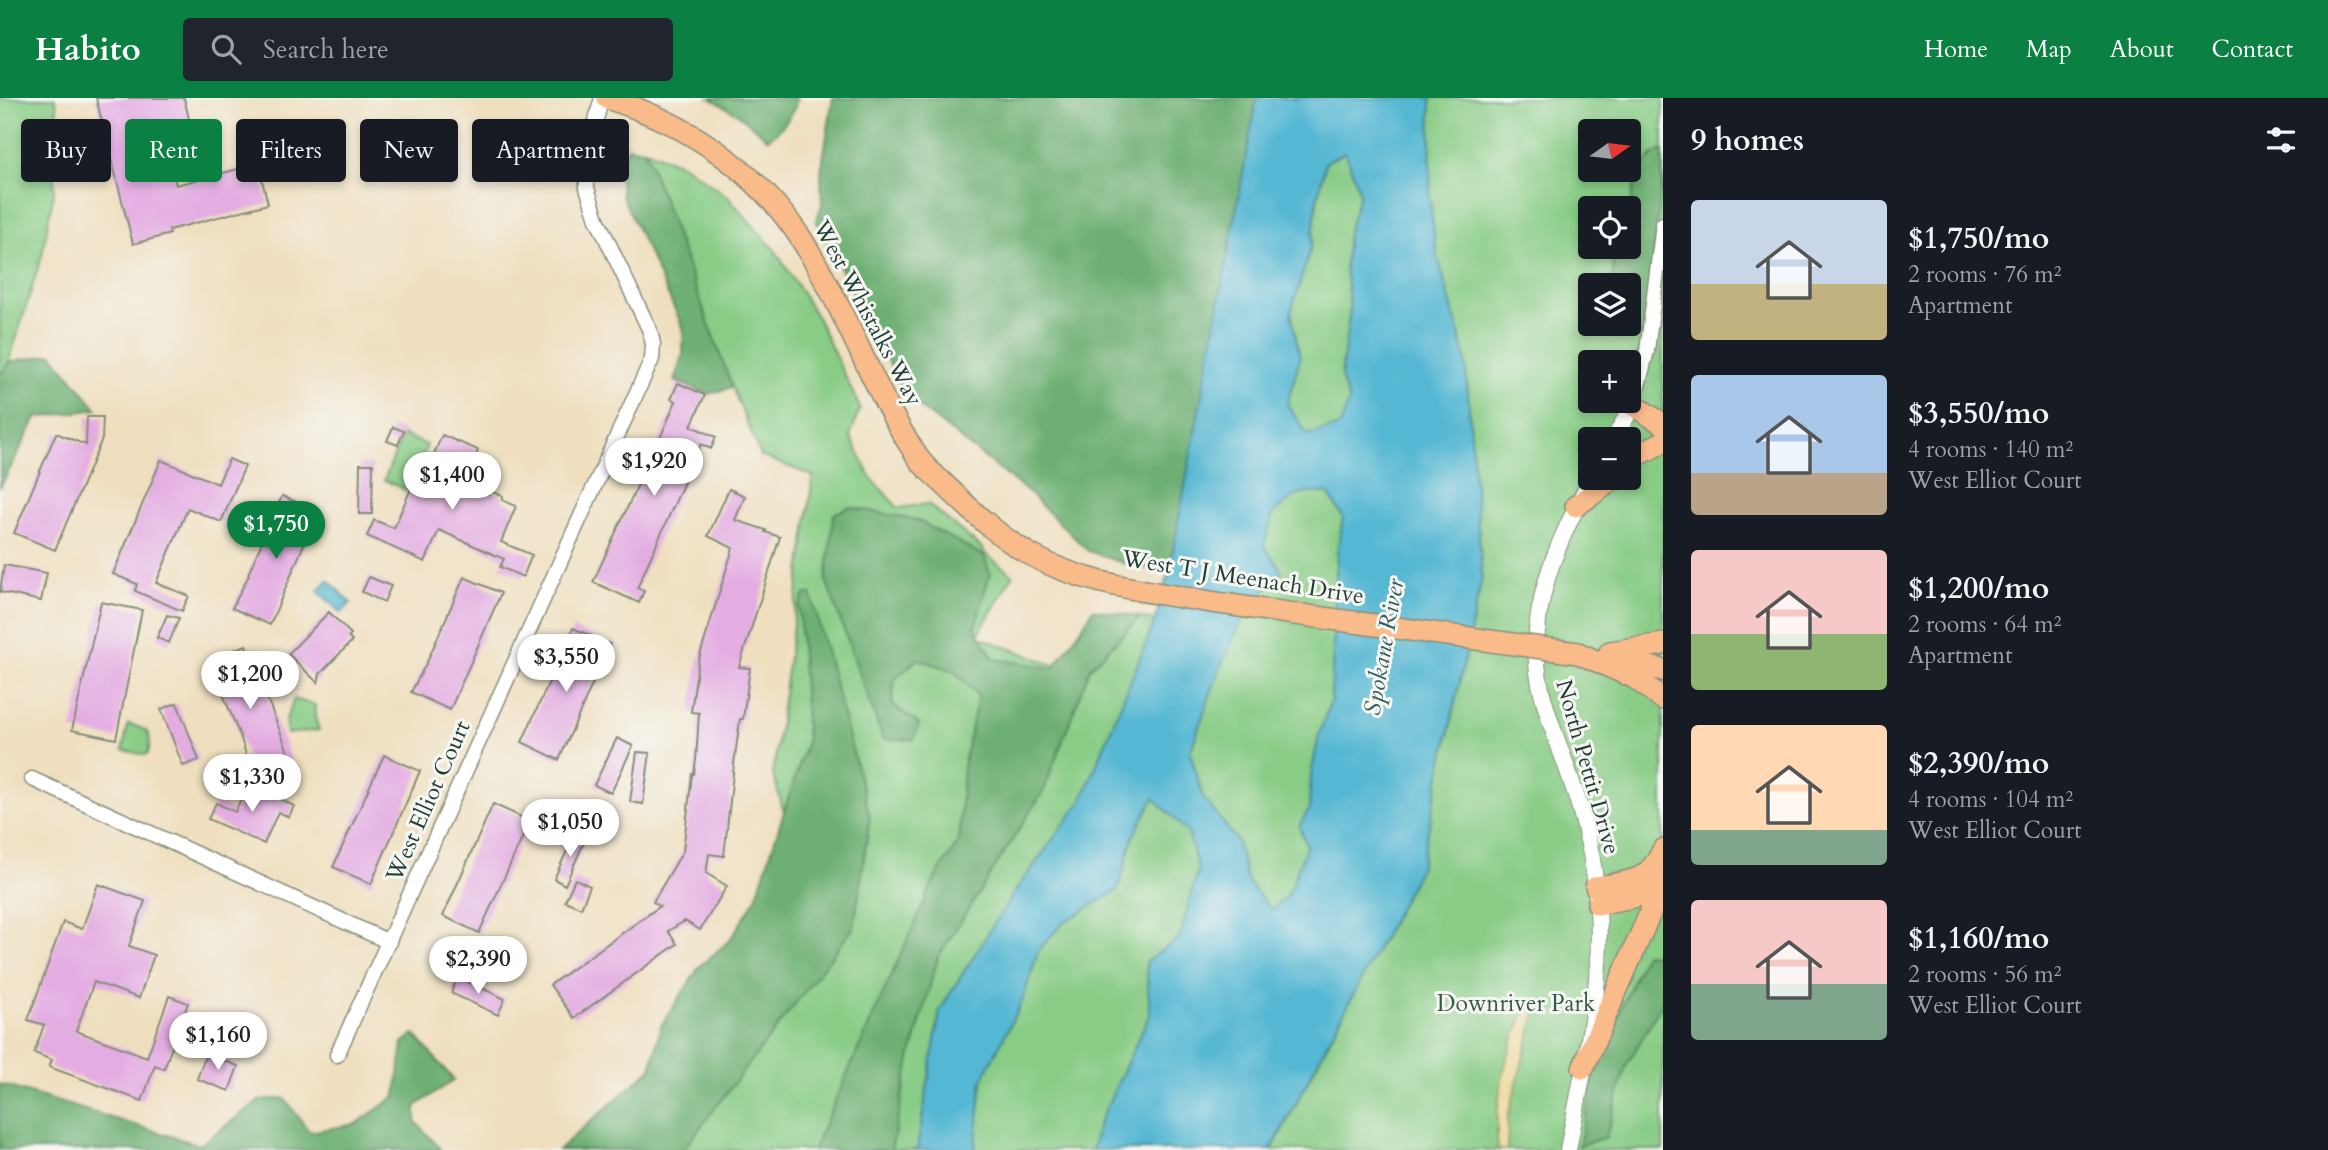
<!DOCTYPE html>
<meta charset="utf-8">
<style>
:root{--surface:#171b24;--page:#20242c;--text:#f1f3f6;--muted:#9ea1a6;--accent:#0b8043}
body{margin:0;font-family:Cardo,serif;background:var(--page);color:var(--text);height:100vh;display:flex;flex-direction:column;font-size:26px;white-space:nowrap}
*{box-sizing:border-box;margin:0}
p{font-size:23px;color:var(--muted)}
.icon{flex:none;width:38px;height:38px;fill:none;stroke:currentColor;stroke-width:2;stroke-linecap:round;stroke-linejoin:round}
.map{position:relative;flex:1;overflow:hidden}
.panel{display:flex;flex-direction:column;background:var(--surface);width:665px}
.panel>*{flex:none}
.banner{position:absolute;left:21px;top:21px;width:665px;height:63px;display:flex;gap:14px}
.needle{width:46px;rotate:76deg}
.tools{position:absolute;left:1578px;top:21px;display:grid;gap:14px}
.tools a{display:grid;place-items:center;width:63px;height:63px;border-radius:7px;background:var(--surface);box-shadow:0 4px 10px #0003;font-size:35px}
.price{position:absolute;translate:-50% -60px;padding:0 16px;border-radius:24px;background:#fff;color:#222;font-size:23px;line-height:46px;filter:drop-shadow(0 2px 4px #0008)}
.price::after{content:'';position:absolute;left:50%;top:42px;width:21px;height:16px;margin-left:-10px;background:inherit;clip-path:polygon(0 0,100% 0,50% 100%)}
.price.on{background:var(--accent);color:#fff}
ul{padding:0;list-style:none}
li{display:flex;align-items:center;gap:21px;height:175px;padding:0 28px}
li span{display:grid;place-items:center;flex:none;width:196px;height:140px;border-radius:7px;color:#555}
li>.icon{margin-inline-start:auto}
span .icon{width:84px;height:84px;fill:#fffc;stroke-width:1}
li b{font-size:30px}
h2{display:flex;justify-content:space-between;align-items:center;height:84px;padding:0 28px;font-size:30px}
.tag{padding:0 24px;border-radius:7px;background:var(--surface);box-shadow:0 4px 10px #0003;font-size:24px;line-height:63px}
.tag.on{background:var(--accent);color:#fff}
header{display:flex;align-items:center;gap:42px;box-sizing:border-box;height:98px;padding:0 35px;background:var(--accent);color:#fff}
header strong{font-size:33px}
nav{display:flex;gap:38px;margin-inline-start:auto;font-size:24px}
.search{width:490px;height:63px;background:var(--page);display:flex;align-items:center;gap:18px;box-sizing:border-box;padding:0 24px;border-radius:7px;color:var(--muted);font-size:26px}
main{display:flex;flex:1;min-height:0}
.map>svg:first-child{display:block}
</style>
<header>
<strong>Habito</strong>
<div class="search"><svg class="icon" aria-label="search" viewBox="0 0 24 24"><circle cx="10" cy="10" r="6"/><path d="M15 15l6 6"/></svg>Search here</div>
<nav><a>Home</a><a>Map</a><a>About</a><a>Contact</a></nav>
</header>
<main>
<div class="map">
<svg width="1663" height="1052" viewBox="0 0 1663 1052">
<rect width="100%" height="100%" fill="#f6f6f2"/>
<filter id="ink" filterUnits="userSpaceOnUse"><feTurbulence type="fractalNoise" baseFrequency=".0143" numOctaves="2"/><feDisplacementMap in="SourceGraphic" scale="14" xChannelSelector="R" yChannelSelector="G"/><feConvolveMatrix kernelMatrix="1 2 1 2 8 2 1 2 1" color-interpolation-filters="sRGB"/></filter>
<filter id="wash" filterUnits="userSpaceOnUse"><feTurbulence type="fractalNoise" baseFrequency=".00686" numOctaves="4" result="noise"/><feDisplacementMap in="SourceGraphic" scale="28" xChannelSelector="R" yChannelSelector="G"/><feGaussianBlur stdDeviation="1.57" result="paint"/><feColorMatrix in="noise" values="0 0 0 0 0 0 0 0 0 0 0 0 0 0 0 0 0 1.4 0 .05"/><feComposite in="paint" operator="in"/></filter>
<g filter="url(#wash)">
<rect width="100%" height="100%" fill="#efdfbf"/>
<path fill="#89cc86" stroke="#54845d" stroke-width="2" fill-rule="evenodd" d="M 0,0 L 55,0 L 57,8 L 54,93 L 42,157 L 9,264 L 0,278 Z
M 1431,0 L 1663,0 L 1663,1052 L 1272,1052 L 1420,770 L 1482,479 L 1465,258 L 1436,152 L 1430,101 ZM 1591,33 L 1629,33 L 1629,72 L 1591,72 ZM 1591,110 L 1629,110 L 1629,149 L 1591,149 ZM 1591,187 L 1629,187 L 1629,226 L 1591,226 ZM 1591,264 L 1629,264 L 1629,303 L 1591,303 ZM 1591,341 L 1629,341 L 1629,380 L 1591,380 Z
M 645,52 L 683,67 L 727,98 L 775,152 L 818,221 L 860,310 L 850,338 L 871,380 L 898,410 L 928,406 L 984,452 L 984,455 L 1013,477 L 977,538 L 1086,579 L 1090,570 L 1140,519 L 1155,523 L 1082,703 L 1013,796 L 940,912 L 917,1052 L 617,1052 L 810,800 L 773,677 L 813,378 L 761,358 L 732,289 Z
M 1345,54 L 1360,95 L 1348,134 L 1345,168 L 1350,211 L 1341,279 L 1349,303 L 1341,328 L 1308,337 L 1287,306 L 1300,260 L 1291,214 L 1326,64 Z
M 403,337 L 427,347 L 408,393 L 384,382 Z
M 1300,395 L 1328,395 L 1343,419 L 1337,456 L 1331,602 L 1319,637 L 1311,678 L 1309,711 L 1299,729 L 1307,747 L 1288,797 L 1271,813 L 1247,783 L 1237,743 L 1203,699 L 1190,654 L 1221,567 L 1242,522 L 1282,473 L 1264,448 L 1273,415 Z
M 294,601 L 315,607 L 315,619 L 319,632 L 287,636 L 286,621 Z
M 128,626 C 149,631 153,635 148,656 L 145,657 L 123,652 Z
M 1154,699 L 1188,735 L 1198,771 L 1180,839 L 1146,864 L 1150,916 L 1099,1025 L 1092,1052 L 975,1052 L 982,982 L 1022,903 L 1039,851 L 1064,824 L 1118,792 L 1133,738 Z"/>
<path fill="#6eb073" stroke="#467654" stroke-width="2" d="M 710,0 L 797,0 C 796,14 780,33 768,41 L 739,17 Z
M 833,0 L 1257,0 L 1169,474 L 1129,467 L 1088,453 L 1028,394 L 906,298 L 816,122 L 822,107 L 821,74 Z
M 628,49 L 645,52 L 732,289 L 708,296 L 675,283 L 683,257 L 683,229 L 622,98 L 618,67 Z
M 1663,52 L 1663,71 L 1645,237 L 1613,229 L 1613,226 L 1629,226 L 1629,187 L 1613,187 L 1613,167 L 1618,149 L 1629,149 C 1629,118 1629,64 1663,52 Z
M 52,256 L 97,311 L 36,320 L 0,390 L 0,278 L 9,264 Z
M 849,409 L 917,422 L 984,458 L 990,475 L 975,530 L 994,561 L 1054,570 C 1066,550 1083,532 1093,511 L 1140,519 L 1090,570 L 1044,692 L 938,859 L 911,957 L 891,1052 L 813,1052 L 935,780 L 959,743 L 963,669 L 978,598 L 954,573 L 918,561 L 895,581 L 892,606 L 919,626 L 913,642 L 883,641 L 826,482 L 834,416 Z
M 805,496 L 811,496 L 870,719 L 854,829 L 683,1052 L 558,1052 L 651,971 L 661,928 L 700,868 L 730,842 L 756,800 L 807,643 L 799,509 Z
M 1645,855 L 1663,859 L 1663,904 L 1626,968 L 1606,1039 L 1579,1048 L 1596,969 Z
M 414,936 L 454,982 L 416,1008 L 416,1024 L 441,1052 L 0,1052 L 0,986 L 200,1047 L 260,1002 L 284,1000 L 310,1034 L 356,1026 L 396,998 L 403,945 Z"/>
<path fill="#eeda9e" stroke="#868c69" stroke-width="2" d="M 1538,906 L 1508,1018 L 1507,1052 L 1498,1052 C 1493,1003 1506,952 1528,907 Z"/>
<path fill="#55b7d3" stroke="#3a7a84" stroke-width="2" fill-rule="evenodd" d="M 1257,0 L 1431,0 L 1430,101 L 1436,152 L 1465,258 L 1482,479 L 1420,770 L 1271,1052 L 1092,1052 L 1099,1025 L 1150,916 L 1146,864 L 1180,839 L 1198,771 L 1188,735 L 1154,700 L 1133,738 L 1118,792 L 1064,824 L 1039,851 L 1022,903 L 982,982 L 975,1052 L 917,1052 L 940,912 L 1013,796 L 1082,702 L 1155,523 L 1169,474 ZM 1345,54 L 1360,95 L 1348,134 L 1345,168 L 1350,211 L 1341,279 L 1349,303 L 1340,328 L 1308,337 L 1287,306 L 1300,260 L 1291,214 L 1312,146 L 1317,101 L 1326,64 ZM 1300,395 L 1328,395 L 1343,419 L 1337,456 L 1331,602 L 1319,637 L 1311,678 L 1309,711 L 1299,729 L 1307,747 L 1288,797 L 1272,812 L 1247,783 L 1237,743 L 1203,699 L 1190,654 L 1221,567 L 1242,522 L 1282,473 L 1264,448 L 1273,415 Z
M 328,482 L 351,505 L 341,515 L 318,493 Z"/>
<g id="blocks">
<path fill="#e4ade2" d="M 96,0 L 184,0 L 190,25 L 168,61 L 176,87 L 258,66 L 268,106 L 169,132 L 170,136 L 133,146 Z
M 678,285 L 705,297 L 691,328 L 716,339 L 711,351 L 701,346 L 637,490 L 644,493 L 639,505 L 593,484 L 640,382 L 642,382 L 656,344 L 658,345 L 676,303 L 671,301 Z
M 87,319 L 103,319 L 102,341 L 55,452 L 14,435 L 56,335 L 86,347 Z
M 393,329 L 404,333 L 398,347 L 387,343 Z
M 442,337 L 478,352 L 466,386 L 489,396 L 490,393 L 503,398 L 502,402 L 516,408 L 501,444 L 532,457 L 523,479 L 500,469 L 504,461 L 439,432 L 425,464 L 367,438 L 374,422 L 394,430 L 412,388 L 419,391 Z
M 229,361 L 245,368 L 221,424 L 188,410 L 156,485 L 189,498 L 182,513 L 135,493 L 137,486 L 113,476 L 161,362 L 218,386 Z
M 360,366 L 373,366 L 372,416 L 359,416 Z
M 729,391 L 745,398 L 735,422 L 766,432 L 765,434 L 780,439 L 739,569 L 750,570 L 743,621 L 740,621 L 734,666 L 724,758 L 709,756 L 706,775 L 727,788 L 700,832 L 685,823 L 668,833 L 677,846 L 574,920 L 550,887 L 660,808 L 653,804 L 683,753 L 692,676 L 694,676 L 696,662 L 699,615 L 691,614 L 698,564 L 733,450 L 708,438 Z
M 282,398 L 318,413 L 270,527 L 232,510 L 249,477 L 248,476 Z
M 4,467 L 47,475 L 41,503 L 0,494 Z
M 369,479 L 391,488 L 384,504 L 362,494 Z
M 464,479 L 501,495 L 450,612 L 411,594 L 427,564 Z
M 101,504 L 142,512 L 116,641 L 72,632 Z
M 329,514 L 351,536 L 348,539 L 352,543 L 320,576 L 318,585 L 288,556 Z
M 167,517 L 179,520 L 169,545 L 157,540 Z
M 573,530 L 610,546 L 559,662 L 522,644 Z
M 246,547 L 291,661 L 277,667 L 278,670 L 254,680 L 240,638 L 209,562 Z
M 177,605 L 199,662 L 183,668 L 161,611 Z
M 617,640 L 633,648 L 611,695 L 594,687 Z
M 637,654 L 650,655 L 643,706 L 630,704 Z
M 384,657 L 420,673 L 371,786 L 333,769 Z
M 248,686 L 294,708 L 289,719 L 278,714 L 264,746 L 208,721 L 216,705 L 235,714 Z
M 493,706 L 530,723 L 479,835 L 443,818 Z
M 575,735 L 586,740 L 565,787 L 554,781 Z
M 575,781 L 590,788 L 581,810 L 565,803 Z
M 98,786 L 145,803 L 129,848 L 154,857 L 139,900 L 94,884 L 76,933 L 147,959 L 169,898 L 188,905 L 164,971 L 155,967 L 142,1003 L 49,969 L 52,962 L 34,955 L 44,927 L 28,922 L 63,824 L 82,831 Z
M 458,879 L 505,901 L 498,917 L 451,895 Z
M 206,956 L 238,968 L 229,993 L 197,981 Z"/>
</g>
</g>
<g filter="url(#ink)">
<use href="#blocks" fill-opacity="0" stroke="#878e7a" stroke-width="2"/>
<g fill="none" stroke-linecap="round" stroke-linejoin="round">
<defs>
<path id="minor" d="M 1633,307 L 1647,253 L 1663,126
M 32,681 L 389,844
M 337,957 L 652,261 L 653,246 L 650,233 L 597,121 L 587,90 L 586,57 L 602,0"/>
<path id="tertiary" d="M 1614,341 L 1633,307
M 1568,1052 C 1584,966 1607,878 1596,790 C 1592,751 1582,713 1569,676 C 1559,646 1546,617 1540,586 C 1525,513 1558,441 1592,380"/>
<path id="primary" d="M 607,0 C 686,25 754,70 800,139 C 845,209 871,289 917,358 C 923,368 934,377 943,385 C 971,412 998,439 1033,458 C 1076,482 1127,490 1174,498 C 1246,510 1317,519 1389,529
M 1633,307 L 1663,326
M 1629,362 L 1663,344
M 1576,408 L 1605,387 L 1611,380
M 1610,554 L 1663,546
M 1578,555 L 1635,580 L 1663,601
M 1611,560 L 1663,572
M 1596,789 C 1630,783 1647,786 1663,752
M 1598,806 L 1638,798 L 1663,783
M 1583,970 L 1663,785"/>
</defs>
<use href="#minor" stroke="#878e7a" stroke-width="17"/>
<use href="#tertiary" stroke="#878e7a" stroke-width="18"/>
<use href="#primary" stroke="#878e7a" stroke-width="24"/>
<use href="#minor" stroke="#fff" stroke-width="14"/>
<use href="#tertiary" stroke="#fff" stroke-width="16"/>
<use href="#primary" stroke="#fabb8b" stroke-width="21"/>
<defs>
<path id="primary-bridge" d="M 1389,529 L 1578,555"/>
</defs>
<use href="#primary-bridge" stroke="#878e7a" stroke-width="24" stroke-linecap="butt"/>
<use href="#primary-bridge" stroke="#fabb8b" stroke-width="21"/>
</g>
</g>
<g text-anchor="middle" dominant-baseline="central" stroke-width="6" stroke-linejoin="round" paint-order="stroke">
<g font-size="23" fill="#1f3d34" stroke="#f6f6f2">
<text transform="translate(868 215) rotate(62)">West Whistalks Way</text>
<text transform="translate(1243 479) rotate(9)">West T J Meenach Drive</text>
<text transform="translate(1588 669) rotate(74)">North Pettit Drive</text>
<text transform="translate(428 703) rotate(-66)">West Elliot Court</text>
</g>
<g font-size="23" fill="#345a44" stroke="#f6f6f2">
<text x="1516" y="905">Downriver Park</text>
</g>
<g font-size="24" font-style="italic" fill="#2c5c5c" stroke="#f6f6f2">
<text transform="translate(1384 549) rotate(-80)">Spokane River</text>
</g>
</g>
</svg>
<div class="tools">
<a><svg class="needle" viewBox="-14 -14 28 28"><path d="M0-13l5 13h-10z" fill="#e53935"/><path d="M0 13l5-13h-10z" fill="#9ea1a6"/></svg></a>
<a><svg class="icon" aria-label="locate" viewBox="0 0 24 24"><circle cx="12" cy="12" r="6"/><path d="M12 2v4M12 18v4M2 12h4M18 12h4"/></svg></a>
<a><svg class="icon" aria-label="layers" viewBox="0 0 24 24"><path d="M12 4l9 5-9 5-9-5zM3 14l9 5 9-5"/></svg></a>
<a>+</a>
<a>−</a>
</div>
<b class="price" style="left:654px;top:400px">$1,920</b>
<b class="price" style="left:452px;top:414px">$1,400</b>
<b class="price on" style="left:276px;top:463px">$1,750</b>
<b class="price" style="left:566px;top:596px">$3,550</b>
<b class="price" style="left:250px;top:613px">$1,200</b>
<b class="price" style="left:252px;top:716px">$1,330</b>
<b class="price" style="left:570px;top:761px">$1,050</b>
<b class="price" style="left:478px;top:898px">$2,390</b>
<b class="price" style="left:218px;top:974px">$1,160</b>
<div class="banner">
<a class="tag">Buy</a>
<a class="tag on">Rent</a>
<a class="tag">Filters</a>
<a class="tag">New</a>
<a class="tag">Apartment</a>
</div>
</div>
<section class="panel">
<h2>9 homes<svg class="icon" aria-label="filters" viewBox="0 0 24 24"><path d="M4 7h16M4 17h16"/><circle cx="9" cy="7" r="2"/><circle cx="15" cy="17" r="2"/></svg></h2>
<ul>
<li><span style="background:linear-gradient(#c9d6e8 60%,#c2b280 0)"><svg class="icon" aria-label="home" viewBox="0 0 24 24"><path d="M3 11l9-7 9 7M6 9v11h12V9"/></svg></span><div><b>$1,750/mo</b><p>2 rooms · 76 m²</p><p>Apartment</p></div></li>
<li><span style="background:linear-gradient(#a9c7e8 70%,#b9a48a 0)"><svg class="icon" aria-label="home" viewBox="0 0 24 24"><path d="M3 11l9-7 9 7M6 9v11h12V9"/></svg></span><div><b>$3,550/mo</b><p>4 rooms · 140 m²</p><p>West Elliot Court</p></div></li>
<li><span style="background:linear-gradient(#f6c9c9 60%,#8fb573 0)"><svg class="icon" aria-label="home" viewBox="0 0 24 24"><path d="M3 11l9-7 9 7M6 9v11h12V9"/></svg></span><div><b>$1,200/mo</b><p>2 rooms · 64 m²</p><p>Apartment</p></div></li>
<li><span style="background:linear-gradient(#ffd9b3 75%,#7fa58c 0)"><svg class="icon" aria-label="home" viewBox="0 0 24 24"><path d="M3 11l9-7 9 7M6 9v11h12V9"/></svg></span><div><b>$2,390/mo</b><p>4 rooms · 104 m²</p><p>West Elliot Court</p></div></li>
<li><span style="background:linear-gradient(#f6c9c9 60%,#7fa58c 0)"><svg class="icon" aria-label="home" viewBox="0 0 24 24"><path d="M3 11l9-7 9 7M6 9v11h12V9"/></svg></span><div><b>$1,160/mo</b><p>2 rooms · 56 m²</p><p>West Elliot Court</p></div></li>
</ul>
</section>
</main>
